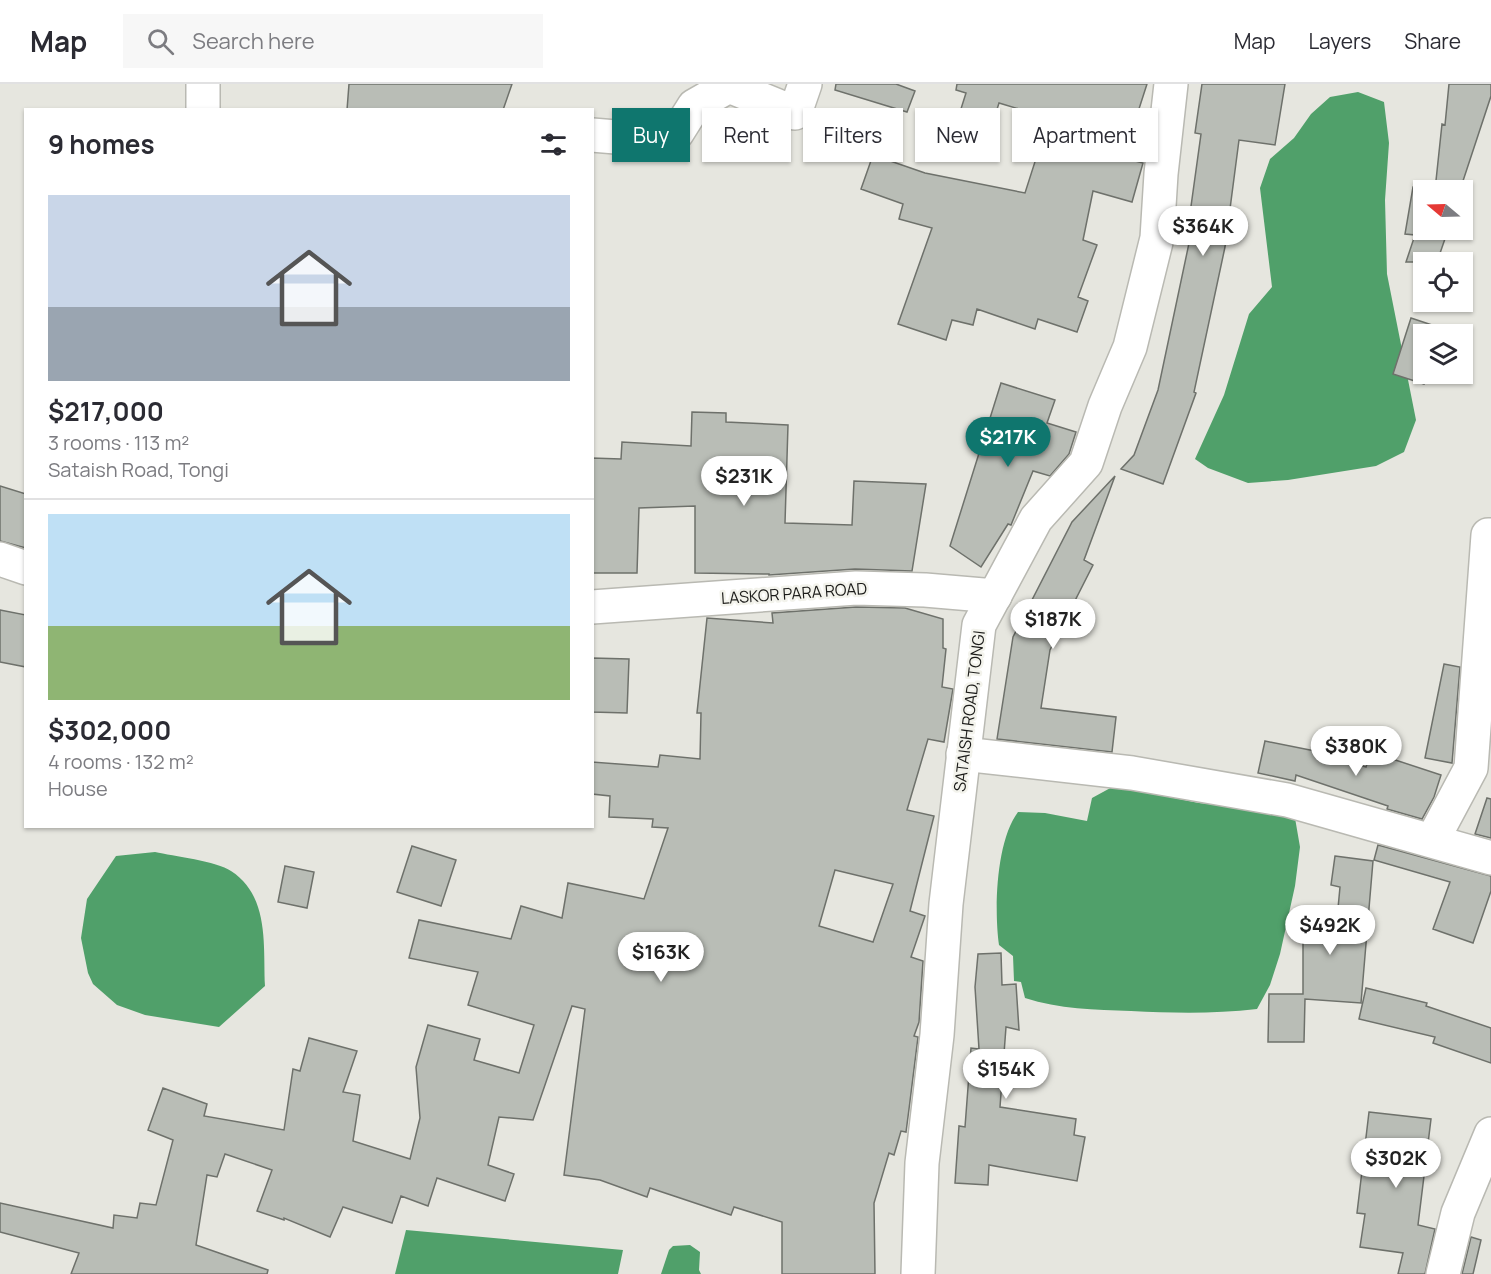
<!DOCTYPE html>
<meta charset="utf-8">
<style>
:root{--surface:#fff;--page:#f7f7f7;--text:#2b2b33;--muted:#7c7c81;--line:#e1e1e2;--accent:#0f766e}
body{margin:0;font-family:Manrope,sans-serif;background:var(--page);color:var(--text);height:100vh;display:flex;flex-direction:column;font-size:22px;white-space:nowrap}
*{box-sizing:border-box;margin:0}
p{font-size:20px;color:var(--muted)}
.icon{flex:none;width:33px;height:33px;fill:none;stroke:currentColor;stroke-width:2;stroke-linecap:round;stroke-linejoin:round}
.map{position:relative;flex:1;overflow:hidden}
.drawer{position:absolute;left:24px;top:24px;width:570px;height:720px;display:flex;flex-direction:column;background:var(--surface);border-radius:0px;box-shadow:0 2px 4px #0004}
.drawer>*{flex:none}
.guide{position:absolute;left:612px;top:24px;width:570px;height:54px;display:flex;gap:12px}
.needle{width:39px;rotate:289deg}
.controls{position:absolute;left:1413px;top:96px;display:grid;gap:12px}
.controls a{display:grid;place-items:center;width:60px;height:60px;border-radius:0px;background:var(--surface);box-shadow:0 2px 4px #0004;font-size:30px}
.price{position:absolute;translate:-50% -51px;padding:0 14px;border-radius:21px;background:#fff;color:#222;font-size:20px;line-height:39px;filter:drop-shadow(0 2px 3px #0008)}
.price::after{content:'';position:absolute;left:50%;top:36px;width:18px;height:14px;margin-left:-9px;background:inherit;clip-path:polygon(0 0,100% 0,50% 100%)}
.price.active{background:var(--accent);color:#fff}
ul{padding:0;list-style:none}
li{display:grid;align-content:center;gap:12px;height:318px;padding:0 24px}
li+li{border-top:2px solid var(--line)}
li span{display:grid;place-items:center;height:186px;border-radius:0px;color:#555}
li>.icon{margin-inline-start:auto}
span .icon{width:108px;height:108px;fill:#fffc;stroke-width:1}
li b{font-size:26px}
h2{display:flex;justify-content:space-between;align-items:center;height:72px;padding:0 24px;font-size:26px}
.pill{padding:0 21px;border-radius:0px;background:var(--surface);box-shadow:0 2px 4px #0004;font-size:21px;line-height:54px}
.pill.active{background:var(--accent);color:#fff}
header{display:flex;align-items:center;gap:36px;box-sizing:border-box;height:84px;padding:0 30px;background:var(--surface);border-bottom:2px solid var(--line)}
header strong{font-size:28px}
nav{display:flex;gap:33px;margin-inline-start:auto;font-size:21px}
.search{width:420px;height:54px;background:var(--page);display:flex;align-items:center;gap:15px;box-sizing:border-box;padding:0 21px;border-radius:0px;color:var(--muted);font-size:22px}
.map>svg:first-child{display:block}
</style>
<header>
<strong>Map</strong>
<div class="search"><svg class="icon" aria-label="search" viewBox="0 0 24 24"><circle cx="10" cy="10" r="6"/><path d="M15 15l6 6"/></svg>Search here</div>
<nav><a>Map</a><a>Layers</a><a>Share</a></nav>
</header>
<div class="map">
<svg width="1491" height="1190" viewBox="0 0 1491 1190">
<rect width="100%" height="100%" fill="#e6e6df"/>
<path fill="#50a06a" d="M 1358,8 L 1384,18 L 1389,59 L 1385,116 L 1387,190 L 1416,336 L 1404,368 L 1376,382 L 1288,396 L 1248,399 L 1208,384 L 1195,375 L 1224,311 L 1249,230 L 1272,203 L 1260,104 L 1270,75 L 1294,54 L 1311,30 L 1330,13 Z
M 1114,702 L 1199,719 L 1266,726 L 1295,734 L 1300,763 L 1295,802 L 1280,870 L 1270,901 L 1257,925 C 1214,930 1173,929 1131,927 C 1095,926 1059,925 1025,914 L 1021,898 L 1014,897 L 1013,872 L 999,861 C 994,826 996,757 1018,728 L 1045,729 L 1087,737 L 1092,714 Z
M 155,768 C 173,772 217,777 231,787 C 270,812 263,863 265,902 L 219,943 L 145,931 L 117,921 L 93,900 L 88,889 L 81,854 L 87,815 L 116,772 Z
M 406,1146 L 623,1166 L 618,1190 L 395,1190 Z
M 690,1161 L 700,1168 L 699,1186 L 701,1190 L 661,1190 L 669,1166 L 673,1162 Z"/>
<path fill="#b9bdb6" stroke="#6e716b" stroke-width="1.5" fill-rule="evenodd" d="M 349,0 L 512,0 L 503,26 L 347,26 Z
M 836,0 L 896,0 L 915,7 L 907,28 L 835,6 Z
M 957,0 L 1147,0 L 1137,31 L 1148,35 L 1148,39 L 1135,77 L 1143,79 L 1132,118 L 1093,107 L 1083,156 L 1097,161 L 1078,213 L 1088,217 L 1077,248 L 1038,235 L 1035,245 L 977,225 L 973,241 L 952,236 L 946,256 L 898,240 L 932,144 L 899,135 L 903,120 L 861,105 L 873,71 L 925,89 L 1025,109 L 1049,34 L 999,19 L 993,38 L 960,28 L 966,9 L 956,6 Z
M 1202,0 L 1285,0 L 1275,61 L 1239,56 L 1225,163 L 1194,308 L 1196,309 L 1163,400 L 1121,385 L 1134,371 L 1158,306 L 1192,145 L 1188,144 L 1201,50 L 1195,49 Z
M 1449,0 L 1491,0 L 1491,12 L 1460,106 L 1424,106 L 1424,146 L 1448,146 L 1437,178 L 1406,178 L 1415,151 L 1405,150 L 1413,103 L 1435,106 L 1442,40 L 1445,41 Z
M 1411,234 L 1441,244 L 1439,250 L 1424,250 L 1424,290 L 1427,290 L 1424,300 L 1393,290 Z
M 1001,299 L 1055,316 L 1047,339 L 1076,348 L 1069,370 L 1050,392 L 1033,387 L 1011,441 L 1008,440 L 981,483 L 950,462 Z
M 692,328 L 726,329 L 726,338 L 788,341 L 785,439 L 852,441 L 854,397 L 926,400 L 912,487 L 855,485 L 769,491 L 769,490 L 695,489 L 695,422 L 639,424 L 637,489 L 592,489 L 592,374 L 621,375 L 622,358 L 691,362 Z
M 1115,392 L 1084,476 L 1093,481 L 1050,566 L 1041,624 L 1116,633 L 1112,668 L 997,655 L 1013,553 L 1072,438 Z
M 0,402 L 26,410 L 26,464 L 0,457 Z
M 856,523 L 905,524 L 943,535 L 943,564 L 946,565 L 942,603 L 953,605 L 944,658 L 928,655 L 907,726 L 934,732 L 910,827 L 925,832 L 911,873 L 923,877 L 919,938 L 914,952 L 918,953 L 909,1025 L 906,1048 L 901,1047 L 894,1071 L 889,1069 L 874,1119 L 875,1190 L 782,1190 L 782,1138 L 734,1123 L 731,1131 L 650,1104 L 647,1113 L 600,1096 L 564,1091 L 585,925 L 572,922 L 533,1036 L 499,1033 L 488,1081 L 514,1090 L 505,1117 L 437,1094 L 428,1122 L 401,1112 L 392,1139 L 343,1123 L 330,1153 L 284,1134 L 284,1136 L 257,1127 L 272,1086 L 225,1070 L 217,1093 L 207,1091 L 196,1161 L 268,1186 L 267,1190 L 71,1190 L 79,1169 L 0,1148 L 0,1119 L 113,1144 L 114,1131 L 137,1134 L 140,1119 L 156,1121 L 173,1056 L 148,1046 L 163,1004 L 207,1020 L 204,1032 L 284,1046 L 293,985 L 300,987 L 309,954 L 357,967 L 343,1008 L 360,1011 L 353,1057 L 410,1075 L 420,1034 L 416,983 L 428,941 L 480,955 L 474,976 L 519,989 L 534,941 L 468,921 L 478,888 L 409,874 L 419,836 L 511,855 L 521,822 L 562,834 L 568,799 L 644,815 L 668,744 L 652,743 L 653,735 L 609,733 L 610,712 L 592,710 L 592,678 L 658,683 L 660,671 L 700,675 L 701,629 L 697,629 L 707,534 L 773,539 L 772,529 ZM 835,786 L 893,800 L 873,858 L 819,842 Z
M 0,526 L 26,531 L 26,583 L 0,578 Z
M 592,574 L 629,575 L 627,629 L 592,628 Z
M 1444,580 L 1460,583 L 1452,679 L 1425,674 Z
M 1265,657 L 1320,668 L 1366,683 L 1371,668 L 1441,691 L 1434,713 L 1422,735 L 1387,725 L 1388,722 L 1296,691 L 1295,697 L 1258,689 Z
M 1487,714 L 1491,715 L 1491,754 L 1475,750 Z
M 1378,761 L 1491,792 L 1491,807 L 1473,859 L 1433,845 L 1450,798 L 1374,776 Z
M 412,762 L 456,776 L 441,822 L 397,808 Z
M 1335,772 L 1373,777 L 1361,919 L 1305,915 L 1304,958 L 1268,958 L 1269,910 L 1303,910 L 1303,856 L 1335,856 L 1340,803 L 1331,801 Z
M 285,782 L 314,788 L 307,824 L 278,818 Z
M 1001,869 L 1002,901 L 1016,900 L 1019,946 L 1006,943 L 1000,1023 L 1076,1035 L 1074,1051 L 1085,1053 L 1077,1097 L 989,1081 L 988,1101 L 955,1099 L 959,1042 L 965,1043 L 971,964 L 979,965 L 975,903 L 978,870 Z
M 1366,904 L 1427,919 L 1426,922 L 1491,944 L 1491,979 L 1433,959 L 1435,953 L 1359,935 Z
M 1369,1028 L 1431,1035 L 1418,1141 L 1435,1145 L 1425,1190 L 1398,1190 L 1403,1169 L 1360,1163 L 1365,1130 L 1357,1129 Z
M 1471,1153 L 1481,1156 L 1473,1190 L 1462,1190 Z"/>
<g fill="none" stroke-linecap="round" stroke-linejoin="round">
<defs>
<path id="minor" d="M 203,26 L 203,0
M 592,51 L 616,53 L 677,49 L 694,22 L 729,2 L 795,29 L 805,0
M 0,475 L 26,484
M 592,523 L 856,504 L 925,506 L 995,512
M 963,670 L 1132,689 L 1287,716 L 1491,774
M 1432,757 L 1471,684 L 1488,451 L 1491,451
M 1443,1190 L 1458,1129 L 1491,1050"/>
<path id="tertiary" d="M 918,1190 L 922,1079 L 937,951 L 946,820 L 979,541 L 1036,435 L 1086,379 L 1105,322 L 1130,263 L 1157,154 L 1161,90 L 1171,0"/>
</defs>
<use href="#minor" stroke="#b9b9b2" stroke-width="36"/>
<use href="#tertiary" stroke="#b9b9b2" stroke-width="36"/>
<use href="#minor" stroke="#fff" stroke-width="33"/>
<use href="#tertiary" stroke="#fff" stroke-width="33"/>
</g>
<g text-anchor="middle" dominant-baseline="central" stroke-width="5" stroke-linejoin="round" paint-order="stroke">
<g font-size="16" fill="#1b1b19" stroke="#f3f3ec">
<text transform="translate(794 509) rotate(-4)">LASKOR PARA ROAD</text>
<text transform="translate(969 627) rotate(-83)">SATAISH ROAD, TONGI</text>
</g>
</g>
</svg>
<div class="controls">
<a><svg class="needle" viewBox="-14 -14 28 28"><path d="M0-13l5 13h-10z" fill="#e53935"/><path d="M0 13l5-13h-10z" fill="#7c7c81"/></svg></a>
<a><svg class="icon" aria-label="locate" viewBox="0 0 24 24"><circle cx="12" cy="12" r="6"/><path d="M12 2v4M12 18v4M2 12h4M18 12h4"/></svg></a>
<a><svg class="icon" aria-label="layers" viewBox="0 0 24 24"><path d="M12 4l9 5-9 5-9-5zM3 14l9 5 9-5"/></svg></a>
</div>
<b class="price" style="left:1203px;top:173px">$364K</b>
<b class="price active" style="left:1008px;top:384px">$217K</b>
<b class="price" style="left:744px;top:423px">$231K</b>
<b class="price" style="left:1053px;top:566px">$187K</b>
<b class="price" style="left:1356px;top:693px">$380K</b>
<b class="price" style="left:1330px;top:872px">$492K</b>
<b class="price" style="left:661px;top:899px">$163K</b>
<b class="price" style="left:1006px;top:1016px">$154K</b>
<b class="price" style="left:1396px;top:1105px">$302K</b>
<div class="guide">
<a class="pill active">Buy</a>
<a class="pill">Rent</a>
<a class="pill">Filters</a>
<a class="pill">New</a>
<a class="pill">Apartment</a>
</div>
<section class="drawer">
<h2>9 homes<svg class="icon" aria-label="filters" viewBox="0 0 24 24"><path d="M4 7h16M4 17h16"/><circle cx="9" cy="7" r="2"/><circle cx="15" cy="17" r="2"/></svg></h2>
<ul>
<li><span style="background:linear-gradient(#c9d6e8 60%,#9aa5b1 0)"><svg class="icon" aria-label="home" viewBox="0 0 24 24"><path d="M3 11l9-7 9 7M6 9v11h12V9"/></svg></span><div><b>$217,000</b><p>3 rooms · 113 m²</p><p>Sataish Road, Tongi</p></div></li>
<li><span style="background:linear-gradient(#bfe0f5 60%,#8fb573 0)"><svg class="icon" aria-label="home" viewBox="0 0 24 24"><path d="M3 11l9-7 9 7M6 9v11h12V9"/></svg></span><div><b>$302,000</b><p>4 rooms · 132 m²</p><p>House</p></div></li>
</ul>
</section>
</div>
